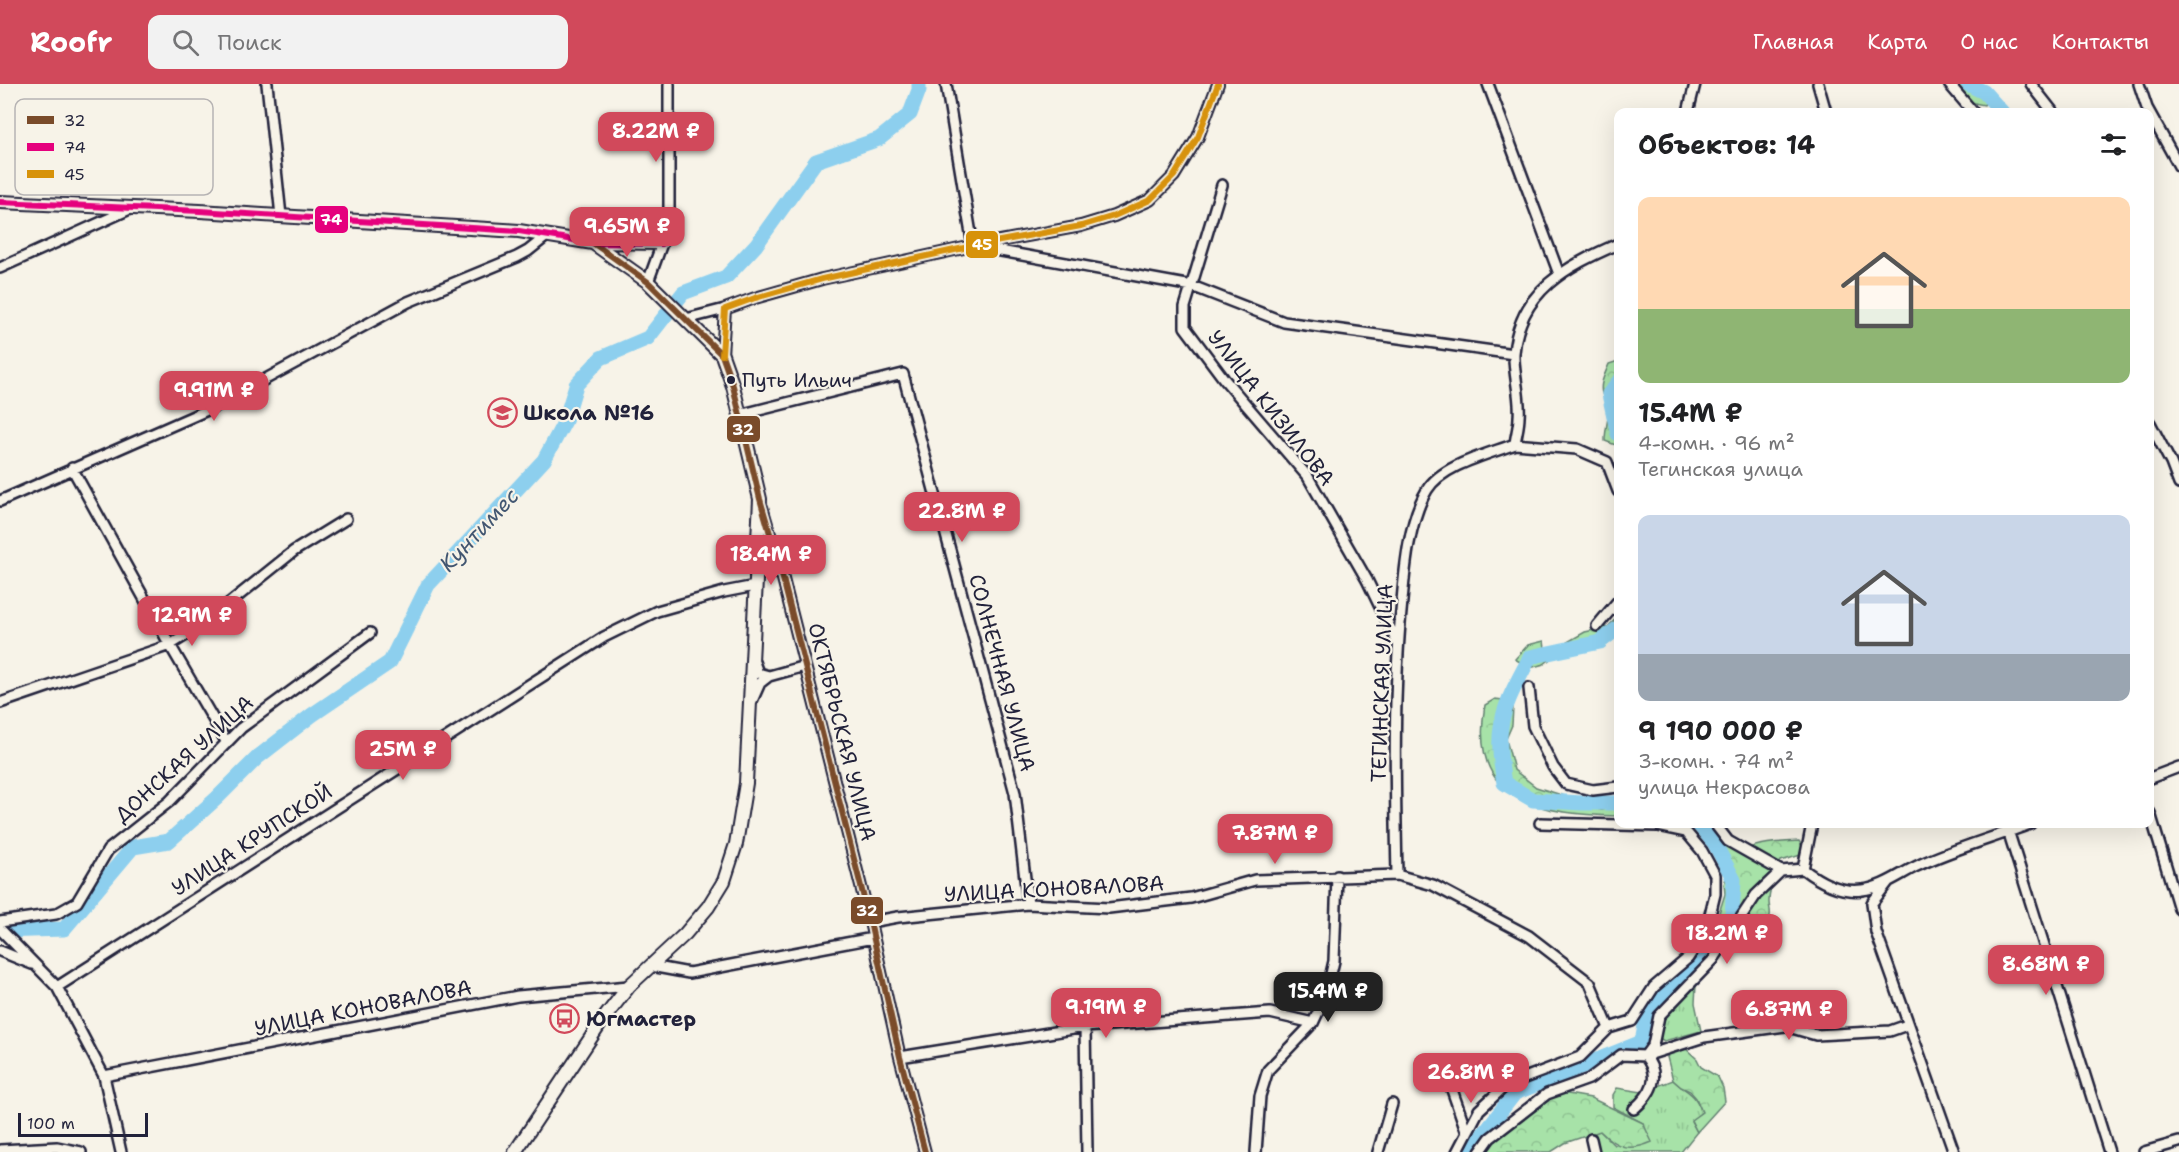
<!DOCTYPE html>
<html lang="ru">
<meta charset="utf-8">
<style>
:root{--surface:#fff;--page:#f2f2f2;--text:#202124;--muted:#757577;--accent:#d1495b}
body{margin:0;font-family:"Shantell Sans",sans-serif;background:var(--page);color:var(--text);height:100vh;display:flex;flex-direction:column;font-size:22px;white-space:nowrap}
*{box-sizing:border-box;margin:0}
p{font-size:20px;color:var(--muted)}
.icon{flex:none;width:33px;height:33px;fill:none;stroke:currentColor;stroke-width:2;stroke-linecap:round;stroke-linejoin:round}
.map{position:relative;flex:1;overflow:hidden}
.sheet{position:absolute;left:1614px;top:24px;width:540px;height:720px;display:flex;flex-direction:column;background:var(--surface);border-radius:12px;box-shadow:0 6px 24px #0002}
.sheet>*{flex:none}
.scale{position:absolute;left:18px;bottom:15px;width:130px;box-sizing:border-box;padding-left:6px;border:3px solid #22223b;border-top:0;font-size:16px;line-height:21px;white-space:nowrap;color:#22223b;-webkit-text-stroke:4px #f7f3e8;paint-order:stroke}
.price{position:absolute;translate:-50% -51px;padding:0 14px;border-radius:12px;background:var(--accent);color:#fff;font-size:20px;line-height:39px;filter:drop-shadow(0 2px 3px #0008)}
.price::after{content:'';position:absolute;left:50%;top:36px;width:18px;height:14px;margin-left:-9px;background:inherit;clip-path:polygon(0 0,100% 0,50% 100%)}
.price.current{background:#222;color:#fff}
ul{padding:0;list-style:none}
li{display:grid;align-content:center;gap:12px;height:318px;padding:0 24px}
li span{display:grid;place-items:center;height:186px;border-radius:12px;color:#555}
li>.icon{margin-inline-start:auto}
span .icon{width:108px;height:108px;fill:#fffc;stroke-width:1}
li b{font-size:26px}
h2{display:flex;justify-content:space-between;align-items:center;height:72px;padding:0 24px;font-size:26px}
header{display:flex;align-items:center;gap:36px;box-sizing:border-box;height:84px;padding:0 30px;background:var(--accent);color:#fff}
header strong{font-size:28px}
nav{display:flex;gap:33px;margin-inline-start:auto;font-size:21px}
.search{width:420px;height:54px;background:var(--page);display:flex;align-items:center;gap:15px;box-sizing:border-box;padding:0 21px;border-radius:12px;color:var(--muted);font-size:22px}
.map>svg:first-child{display:block}
</style>
<header>
<strong>Roofr</strong>
<div class="search"><svg class="icon" aria-label="search" viewBox="0 0 24 24"><circle cx="10" cy="10" r="6"/><path d="M15 15l6 6"/></svg>Поиск</div>
<nav><a>Главная</a><a>Карта</a><a>О нас</a><a>Контакты</a></nav>
</header>
<div class="map">
<svg width="2179" height="1068" viewBox="0 0 2179 1068">
<defs>
<pattern id="grass-tufts" width="24" height="20" patternUnits="userSpaceOnUse" patternTransform="scale(1.5)"><rect width="24" height="20" fill="#a7e2a8"/><path d="M3 7l-1-3M5 7V3M7 7l1-3M15 17l-1-3M17 17v-4M19 17l1-3" fill="none" stroke="#8fc292"/></pattern>
<pattern id="forest-crowns" width="20" height="18" patternUnits="userSpaceOnUse" patternTransform="scale(1.5)"><rect width="20" height="18" fill="#a7e2a8"/><path d="M2 6a3 3 0 1 1 6 0M12 15a3 3 0 1 1 6 0" fill="none" stroke="#8fc292"/></pattern>
</defs>
<rect width="100%" height="100%" fill="#f7f3e8"/>
<filter id="ink" filterUnits="userSpaceOnUse"><feTurbulence type="fractalNoise" baseFrequency=".0167" numOctaves="2"/><feDisplacementMap in="SourceGraphic" scale="12" xChannelSelector="R" yChannelSelector="G"/><feConvolveMatrix kernelMatrix="1 2 1 2 8 2 1 2 1" color-interpolation-filters="sRGB"/></filter>
<g filter="url(#ink)">
<path fill="url(#grass-tufts)" stroke="#648272" stroke-width="1.5" d="M 1696,901 L 1695,919 L 1701,947 L 1664,957 L 1659,954 L 1664,932 Z
M 1673,996 C 1688,1010 1693,1006 1702,1028 L 1691,1037 L 1697,1048 L 1681,1068 L 1599,1068 L 1595,1048 L 1600,1047 L 1614,1061 L 1643,1039 L 1613,1023 L 1613,1011 L 1617,1004 L 1642,1008 Z"/>
<path fill="url(#forest-crowns)" stroke="#648272" stroke-width="1.5" d="M 1957,0 L 1977,0 L 1987,16 L 1984,21 L 1969,18 Z
M 1618,277 L 1618,362 L 1605,357 C 1605,348 1607,341 1608,333 C 1610,323 1604,317 1602,309 C 1599,300 1606,288 1609,280 Z
M 1618,532 L 1618,552 L 1600,558 L 1562,566 L 1544,580 L 1530,584 L 1515,575 L 1528,561 L 1544,557 L 1545,564 L 1557,564 L 1585,548 L 1608,543 Z
M 1495,615 L 1503,616 L 1513,623 L 1512,641 L 1506,655 L 1514,686 L 1536,703 L 1571,714 L 1578,722 L 1602,726 L 1618,722 L 1618,732 C 1542,730 1467,720 1485,621 Z
M 1692,740 L 1710,740 L 1724,757 L 1738,768 C 1757,759 1778,758 1799,757 L 1803,764 L 1801,771 L 1781,777 C 1775,787 1769,806 1769,818 C 1769,823 1771,827 1770,832 C 1766,854 1729,857 1713,848 L 1725,810 L 1724,800 L 1726,794 L 1716,770 Z
M 1685,964 L 1697,975 L 1701,983 L 1718,993 L 1723,1004 L 1725,1017 L 1697,1048 L 1691,1036 L 1702,1028 L 1696,1014 L 1690,1007 L 1681,1003 L 1673,996 L 1667,973 L 1671,968 Z
M 1562,1009 L 1591,1014 L 1643,1039 L 1652,1058 C 1629,1068 1617,1064 1600,1047 L 1565,1059 L 1551,1068 L 1483,1068 L 1484,1063 L 1547,1012 Z"/>
<g fill="none" stroke-linecap="round" stroke-linejoin="round">
<path stroke="#8dcfee" stroke-width="15" d="M 1968,0 L 1984,8 L 2002,28
M 1618,298 L 1609,310 L 1618,350
M 1618,544 L 1600,558 L 1530,573 C 1519,595 1504,619 1501,643 C 1498,662 1501,681 1504,699 L 1533,716 L 1582,719 L 1618,719
M 0,847 L 64,845 L 133,763 L 169,757 L 217,714 L 258,673 L 312,631 L 390,578 L 428,501 L 544,376 L 565,337 L 576,301 L 601,274 L 648,254 L 683,209 L 726,193 L 756,161 L 816,77 L 879,55 L 910,30 L 919,6 L 919,0
M 1469,1068 L 1515,1009 L 1642,958 L 1648,926 L 1693,886 L 1732,832 L 1734,796 L 1715,760 L 1698,740"/>
<defs>
<path id="minor" d="M 267,0 L 281,132
M 946,0 L 973,162 L 1192,202 L 1284,238 L 1514,270
M 1488,0 L 1559,190
M 1818,0 L 1826,28
M 1949,0 L 1973,28
M 2031,0 L 2053,28
M 2139,0 L 2147,24 L 2179,82
M 1688,28 L 1695,0
M 1222,101 L 1185,223 L 1185,243 L 1224,295 L 1308,393 L 1367,496 L 1397,558
M 593,159 L 662,160
M 0,184 L 130,125
M 648,198 L 669,140 L 669,0
M 686,235 L 725,225
M 722,271 L 725,225 L 755,214 L 822,195 L 973,162 L 1081,142 L 1114,132 L 1150,116 L 1174,92 L 1198,53 L 1218,0
M 739,331 L 903,290 L 1015,709 L 1028,820
M 2150,339 L 2171,379 L 2179,400
M 1515,360 L 1577,365 L 1607,378 L 1618,407
M 72,384 L 170,561 L 227,659
M 0,417 L 214,323 L 408,218 L 517,173 L 528,167 L 548,151
M 762,423 L 782,491 L 870,838 L 900,973 L 925,1068
M 755,492 L 769,486 L 782,491
M 1597,542 L 1618,517
M 754,578 L 758,589 L 769,592 L 805,582
M 1529,604 L 1533,642 L 1553,683 L 1566,700 L 1593,706 L 1618,703
M 752,617 L 760,599 L 769,592
M 0,619 L 170,561 L 202,541 L 294,467 L 346,435
M 2150,694 L 2179,683
M 2150,729 L 2179,825
M 1715,740 L 1728,757 L 1781,787
M 2006,740 L 2109,1068
M 1803,785 L 1812,740
M 1781,787 L 1756,811 L 1713,876 L 1659,932 L 1653,961 L 1645,972 L 1704,953 L 1785,942 L 1816,951 L 1890,947 L 1907,941
M 1781,787 L 1803,785 C 1820,798 1841,809 1862,806 C 1882,804 1900,790 1917,782 C 1953,765 1993,754 2030,740
M 1397,791 C 1395,699 1393,608 1402,517 C 1405,483 1409,436 1427,406 C 1442,381 1489,370 1515,360 C 1516,351 1519,342 1519,333 C 1521,312 1513,290 1514,269 C 1519,207 1567,182 1618,160
M 1888,798 L 1872,819 L 1876,848 L 1954,1068
M 0,838 L 56,830 L 77,818 L 108,766 L 170,717 L 241,644 L 370,549
M 870,838 L 898,833 L 1028,820 L 1109,824 L 1191,814 L 1255,796 L 1397,791 L 1433,801 L 1529,852 L 1590,899 L 1609,944
M 0,845 L 57,903 L 104,992 L 121,1068
M 0,867 L 32,880
M 651,882 L 689,889 L 873,854
M 57,903 L 604,553 L 657,527 L 724,508 L 755,502
M 1085,943 L 1087,1068
M 900,973 L 1085,943 L 1270,929 L 1313,939
M 104,992 L 518,912 L 629,902
M 1450,1000 L 1467,1049
M 1591,1055 L 1594,1068
M 0,1066 L 57,1063 L 81,1068
M 1256,1068 L 1260,1012 L 1268,986 L 1313,939 L 1326,911 L 1334,877 L 1337,792
M 1378,1068 L 1392,1020
M 1457,1068 L 1479,1026 L 1506,1001 L 1580,973 L 1609,944 L 1632,937 L 1654,903 L 1688,874 L 1706,847 L 1715,810 L 1715,791 L 1702,767 L 1686,748 L 1658,742 L 1540,739
M 1480,1068 L 1490,1054 L 1547,1010 L 1589,995 L 1621,971 L 1645,972 C 1662,993 1651,1010 1634,1025
M 2144,1068 L 2179,1058"/>
<path id="major" d="M 0,118 L 200,127 L 519,147 L 593,159 L 648,198 L 722,271 L 733,302 L 760,415 L 746,699 L 736,760 L 724,797 L 708,823 L 685,850 L 629,902 L 602,937 L 515,1068"/>
</defs>
<use href="#minor" stroke="#22223b" stroke-width="14"/>
<use href="#major" stroke="#22223b" stroke-width="16"/>
<use href="#minor" stroke="#f7f3e8" stroke-width="9"/>
<use href="#major" stroke="#f7f3e8" stroke-width="12"/>
<defs>
<path id="bus-1" d="M 593,159 L 648,198 L 722,271 L 733,302 L 760,415 L 782,491 L 870,838 L 900,973 L 925,1068"/>
<path id="bus-2" d="M 0,118 L 200,127 L 519,147 L 593,159 L 662,160"/>
<path id="bus-3" d="M 722,271 L 725,225 L 755,214 L 822,195 L 973,162 L 1081,142 L 1114,132 L 1150,116 L 1174,92 L 1198,53 L 1218,0"/>
</defs>
<use href="#bus-1" stroke="#f7f3e8" stroke-width="10"/>
<use href="#bus-2" stroke="#f7f3e8" stroke-width="10"/>
<use href="#bus-3" stroke="#f7f3e8" stroke-width="10"/>
<use href="#bus-1" stroke="#7a4b2a" stroke-width="6"/>
<use href="#bus-2" stroke="#e5007d" stroke-width="6"/>
<use href="#bus-3" stroke="#d79209" stroke-width="6"/>
</g>
</g>
<defs>
<symbol id="school-ring" viewBox="-11 -11 22 22"><circle r="9.5" fill="#f7f3e8" stroke="#d1495b" stroke-width="1.5"/><path d="M0-5L7-2L0 1L-7-2ZM-4 1L0 2.5L4 1V4Q0 6-4 4Z" fill="#d1495b"/></symbol>
<symbol id="bus-ring" viewBox="-11 -11 22 22"><circle r="9.5" fill="#f7f3e8" stroke="#d1495b" stroke-width="1.5"/><path d="M-5-6H5V4H4V6H2V4H-2V6H-4V4H-5ZM-3.5-4V0h7V-4ZM-3.5 1.2v1.5H-2V1.2ZM2 1.2v1.5H3.5V1.2Z" fill="#d1495b"/></symbol>
</defs>
<g fill-rule="evenodd">
<use href="#school-ring" x="486" y="312" width="33" height="33"/>
<use href="#bus-ring" x="548" y="918" width="33" height="33"/>
</g>
<circle fill="#22223b" stroke="#f7f3e8" stroke-width="2" cx="731" cy="296" r="5"/>
<g text-anchor="middle" dominant-baseline="central" stroke-width="4.5" stroke-linejoin="round" paint-order="stroke">
<g font-size="20" fill="#22223b" stroke="#f7f3e8" text-anchor="start">
<text x="742" y="296">Путь Ильич</text>
</g>
<g font-size="21" fill="#22223b" stroke="#f7f3e8">
<text transform="translate(1271 324) rotate(52)">УЛИЦА КИЗИЛОВА</text>
<text transform="translate(1002 589) rotate(75)">СОЛНЕЧНАЯ УЛИЦА</text>
<text transform="translate(1382 599) rotate(-88)">ТЕГИНСКАЯ УЛИЦА</text>
<text transform="translate(842 648) rotate(76)">ОКТЯБРЬСКАЯ УЛИЦА</text>
<text transform="translate(184 675) rotate(-42)">ДОНСКАЯ УЛИЦА</text>
<text transform="translate(252 756) rotate(-33)">УЛИЦА КРУПСКОЙ</text>
<text transform="translate(1054 805) rotate(-3)">УЛИЦА КОНОВАЛОВА</text>
<text transform="translate(363 924) rotate(-11)">УЛИЦА КОНОВАЛОВА</text>
</g>
<g font-size="21" font-weight="bold" fill="#22223b" stroke="#f7f3e8" text-anchor="start">
<text x="523" y="329">Школа №16</text>
<text x="586" y="935">Югмастер</text>
</g>
<g font-size="22" font-style="italic" fill="#425671" stroke="#f7f3e8">
<text transform="translate(479 446) rotate(-47)">Кунтимес</text>
</g>
</g>
<rect x="15" y="15" width="198" height="96" rx="9" fill="#f7f3e8" stroke="#b7b4b4" stroke-width="1.5"/>
<rect x="27" y="32" width="27" height="8" fill="#7a4b2a"/>
<rect x="27" y="59" width="27" height="8" fill="#e5007d"/>
<rect x="27" y="86" width="27" height="8" fill="#d79209"/>
<g font-size="16" fill="#22223b">
<text x="64" y="42">32</text>
<text x="64" y="69">74</text>
<text x="64" y="96">45</text>
</g>
<g stroke="#f7f3e8" stroke-width="2">
<rect x="314" y="121" width="35" height="29" rx="6" fill="#e5007d"/>
<rect x="965" y="146" width="34" height="29" rx="6" fill="#d79209"/>
<rect x="726" y="331" width="35" height="28" rx="6" fill="#7a4b2a"/>
<rect x="850" y="812" width="34" height="29" rx="6" fill="#7a4b2a"/>
</g>
<g font-size="16" text-anchor="middle" font-weight="bold" fill="#fff">
<text x="331" y="141">74</text>
<text x="982" y="166">45</text>
<text x="743" y="351">32</text>
<text x="867" y="832">32</text>
</g>
</svg>
<div class="scale">100 m</div>
<b class="price" style="left:656px;top:79px">8.22M ₽</b>
<b class="price" style="left:627px;top:174px">9.65M ₽</b>
<b class="price" style="left:214px;top:338px">9.91M ₽</b>
<b class="price" style="left:962px;top:459px">22.8M ₽</b>
<b class="price" style="left:771px;top:502px">18.4M ₽</b>
<b class="price" style="left:192px;top:563px">12.9M ₽</b>
<b class="price" style="left:403px;top:697px">25M ₽</b>
<b class="price" style="left:1275px;top:781px">7.87M ₽</b>
<b class="price" style="left:1727px;top:881px">18.2M ₽</b>
<b class="price" style="left:2046px;top:912px">8.68M ₽</b>
<b class="price current" style="left:1328px;top:939px">15.4M ₽</b>
<b class="price" style="left:1106px;top:955px">9.19M ₽</b>
<b class="price" style="left:1789px;top:957px">6.87M ₽</b>
<b class="price" style="left:1471px;top:1020px">26.8M ₽</b>
<section class="sheet">
<h2>Объектов: 14<svg class="icon" aria-label="filters" viewBox="0 0 24 24"><path d="M4 7h16M4 17h16"/><circle cx="9" cy="7" r="2"/><circle cx="15" cy="17" r="2"/></svg></h2>
<ul>
<li><span style="background:linear-gradient(#ffd9b3 60%,#8fb573 0)"><svg class="icon" aria-label="home" viewBox="0 0 24 24"><path d="M3 11l9-7 9 7M6 9v11h12V9"/></svg></span><div><b>15.4M ₽</b><p>4-комн. · 96 m²</p><p>Тегинская улица</p></div></li>
<li><span style="background:linear-gradient(#c9d6e8 75%,#9aa5b1 0)"><svg class="icon" aria-label="home" viewBox="0 0 24 24"><path d="M3 11l9-7 9 7M6 9v11h12V9"/></svg></span><div><b>9 190 000 ₽</b><p>3-комн. · 74 m²</p><p>улица Некрасова</p></div></li>
</ul>
</section>
</div>
